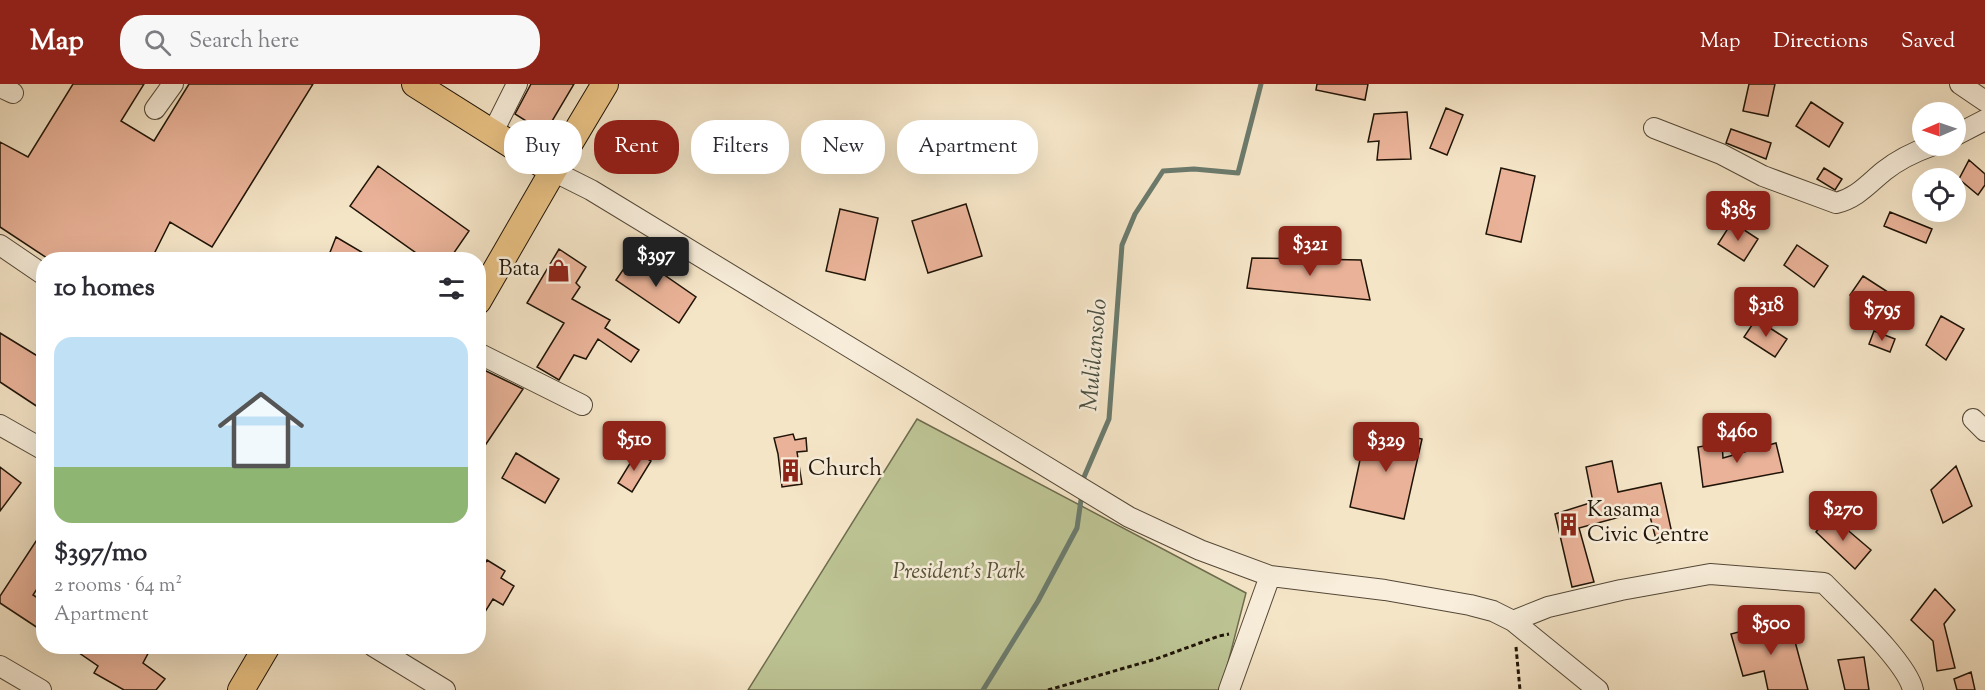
<!DOCTYPE html>
<meta charset="utf-8">
<style>
:root{--surface:#fff;--page:#f7f7f7;--text:#2b2b33;--muted:#7c7c81;--accent:#8f2418}
body{margin:0;font-family:"Sorts Mill Goudy",serif;background:var(--page);color:var(--text);height:100vh;display:flex;flex-direction:column;font-size:22px;white-space:nowrap}
*{box-sizing:border-box;margin:0}
p{font-size:20px;color:var(--muted)}
.icon{flex:none;width:33px;height:33px;fill:none;stroke:currentColor;stroke-width:2;stroke-linecap:round;stroke-linejoin:round}
.map{position:relative;flex:1;overflow:hidden}
.panel{position:absolute;left:36px;top:168px;width:450px;height:402px;display:flex;flex-direction:column;background:var(--surface);border-radius:24px;box-shadow:0 6px 24px #0002}
.panel>*{flex:none}
.top-card{position:absolute;left:504px;top:36px;width:570px;height:54px;display:flex;gap:12px}
.needle{width:39px;rotate:268deg}
.tools{position:absolute;left:1912px;top:18px;display:grid;gap:12px}
.tools a{display:grid;place-items:center;width:54px;height:54px;border-radius:50%;background:var(--surface);box-shadow:0 6px 24px #0002;font-size:30px}
.price{position:absolute;translate:-50% -51px;padding:0 14px;border-radius:6px;background:var(--accent);color:#fff;font-size:20px;line-height:39px;filter:drop-shadow(0 2px 3px #0008)}
.price::after{content:'';position:absolute;left:50%;top:36px;width:18px;height:14px;margin-left:-9px;background:inherit;clip-path:polygon(0 0,100% 0,50% 100%)}
.price.active{background:#222;color:#fff}
ul{padding:0;list-style:none}
li{display:grid;align-content:center;gap:12px;height:318px;padding:0 18px}
li span{display:grid;place-items:center;height:186px;border-radius:18px;color:#555}
li>.icon{margin-inline-start:auto}
span .icon{width:108px;height:108px;fill:#fffc;stroke-width:1}
li b{font-size:26px}
h2{display:flex;justify-content:space-between;align-items:center;height:72px;padding:0 18px;font-size:26px}
.tag{padding:0 21px;border-radius:24px;background:var(--surface);box-shadow:0 6px 24px #0002;font-size:21px;line-height:54px}
.tag.active{background:var(--accent);color:#fff}
header{display:flex;align-items:center;gap:36px;box-sizing:border-box;height:84px;padding:0 30px;background:var(--accent);color:#fff}
header strong{font-size:28px}
nav{display:flex;gap:33px;margin-inline-start:auto;font-size:21px}
.search{width:420px;height:54px;background:var(--page);display:flex;align-items:center;gap:15px;box-sizing:border-box;padding:0 21px;border-radius:24px;color:var(--muted);font-size:22px}
.map>svg:first-child{display:block}
</style>
<header>
<strong>Map</strong>
<div class="search"><svg class="icon" aria-label="search" viewBox="0 0 24 24"><circle cx="10" cy="10" r="6"/><path d="M15 15l6 6"/></svg>Search here</div>
<nav><a>Map</a><a>Directions</a><a>Saved</a></nav>
</header>
<div class="map">
<svg width="1985" height="606" viewBox="0 0 1985 606">
<rect width="100%" height="100%" fill="#f5e5c7"/>
<filter id="stains"><feTurbulence type="fractalNoise" baseFrequency=".00333" numOctaves="4"/><feColorMatrix values="0 0 0 0 .2 0 0 0 0 .09 0 0 0 0 .02 0 0 0 .5 -.17"/></filter>
<radialGradient id="worn" r=".72"><stop offset=".6" stop-color="#630" stop-opacity="0"/><stop offset="1" stop-color="#630" stop-opacity=".3"/></radialGradient>
<path fill="#bdc494" stroke="#6e6c4e" stroke-width="1.5" d="M 917,335 L 1246,509 L 1221,606 L 748,606 Z"/>
<g fill="none" stroke-linecap="round" stroke-linejoin="round">
<path stroke="#6b7b6d" stroke-width="5" d="M 1083,399 L 1084,393 L 1109,335 L 1122,161 L 1135,130 L 1163,87 L 1194,85 L 1238,89 L 1261,0
M 983,606 L 1038,517 L 1077,444 L 1082,409"/>
</g>
<path fill="#eab399" stroke="#1f1407" stroke-width="1.5" d="M 73,0 L 144,0 L 121,37 L 154,57 L 189,0 L 313,0 L 212,163 L 170,138 L 151,176 L 50,176 L 0,143 L 0,58 L 28,73 Z
M 531,0 L 574,0 L 545,49 L 515,30 Z
M 1317,0 L 1368,0 L 1365,16 L 1316,6 Z
M 1749,0 L 1775,0 L 1768,32 L 1743,27 Z
M 1811,18 L 1843,39 L 1829,63 L 1796,42 Z
M 1446,24 L 1463,31 L 1447,71 L 1430,64 Z
M 1407,28 L 1411,75 L 1377,76 L 1379,57 L 1368,58 L 1374,30 Z
M 1731,45 L 1771,59 L 1766,75 L 1726,59 Z
M 1969,76 L 1985,90 L 1985,101 L 1978,111 L 1959,95 Z
M 378,82 L 469,147 L 449,176 L 426,176 L 350,122 Z
M 1501,84 L 1535,92 L 1521,158 L 1486,150 Z
M 1824,84 L 1842,95 L 1835,106 L 1817,95 Z
M 966,120 L 982,172 L 928,189 L 912,137 Z
M 840,125 L 878,134 L 865,196 L 826,187 Z
M 1890,128 L 1932,145 L 1926,159 L 1884,142 Z
M 1732,138 L 1758,155 L 1744,177 L 1718,160 Z
M 336,153 L 375,176 L 327,176 Z
M 1797,161 L 1828,182 L 1814,203 L 1784,181 Z
M 559,165 L 586,183 L 576,199 L 580,203 L 572,215 L 610,236 L 605,244 L 639,266 L 631,278 L 598,255 L 586,275 L 574,271 L 559,296 L 537,283 L 564,239 L 527,219 Z
M 634,170 L 696,213 L 679,239 L 616,196 Z
M 1252,174 L 1361,176 L 1370,216 L 1247,204 Z
M 1863,192 L 1894,212 L 1881,231 L 1850,211 Z
M 1941,232 L 1964,245 L 1946,276 L 1926,261 Z
M 1756,235 L 1787,255 L 1775,273 L 1744,253 Z
M 1874,247 L 1895,255 L 1890,268 L 1869,260 Z
M 0,249 L 44,276 L 44,327 L 0,298 Z
M 484,286 L 523,305 L 478,372 L 478,296 Z
M 1367,343 L 1422,355 L 1404,435 L 1350,423 Z
M 793,350 L 795,356 L 806,354 L 807,367 L 797,368 L 802,400 L 782,403 L 778,370 L 774,354 Z
M 1722,359 L 1723,374 L 1776,359 L 1783,388 L 1703,403 L 1698,363 Z
M 637,368 L 651,377 L 632,408 L 618,399 Z
M 516,369 L 559,395 L 545,419 L 502,394 Z
M 1612,377 L 1618,408 L 1661,399 L 1673,454 L 1657,459 L 1647,421 L 1619,429 L 1620,433 L 1579,444 L 1594,498 L 1572,503 L 1555,430 L 1593,418 L 1586,383 Z
M 1956,382 L 1972,422 L 1943,439 L 1931,406 Z
M 0,383 L 21,399 L 0,427 Z
M 1830,431 L 1871,466 L 1855,485 L 1816,448 Z
M 44,445 L 44,494 L 33,511 L 44,518 L 44,548 L 0,519 L 0,512 Z
M 487,476 L 505,487 L 501,494 L 514,502 L 503,521 L 493,515 L 478,539 L 478,491 Z
M 1935,505 L 1955,526 L 1944,540 L 1955,584 L 1937,587 L 1933,557 L 1911,536 Z
M 1789,535 L 1808,606 L 1768,606 L 1764,587 L 1743,592 L 1731,550 Z
M 69,562 L 152,562 L 143,579 L 165,595 L 156,606 L 124,606 L 94,589 L 98,582 Z
M 1864,573 L 1869,606 L 1845,606 L 1838,576 Z
M 1971,588 L 1975,606 L 1957,606 L 1954,595 Z"/>
<g fill="none" stroke-linecap="round" stroke-linejoin="round">
<defs>
<path id="minor" d="M 1960,0 L 1985,17
M 0,3 L 13,9
M 155,25 L 173,0
M 1654,44 L 1721,70 L 1763,92 L 1836,119 C 1857,114 1868,100 1884,87 C 1898,76 1914,68 1931,62
M 493,48 L 517,0
M 1956,51 L 1985,36
M 553,87 L 591,106 L 1129,433 L 1200,466 L 1270,492 L 1385,506 L 1470,521 L 1493,527 L 1513,537 L 1598,606
M 0,161 L 44,191
M 478,269 L 582,321
M 1973,335 L 1985,347
M 0,341 L 44,366
M 1513,537 L 1548,523 L 1621,506 L 1710,490 L 1824,499 C 1846,522 1907,578 1913,606
M 373,562 L 445,606
M 0,582 L 41,606
M 1229,606 L 1270,492"/>
<path id="major" d="M 415,0 L 553,87
M 478,217 L 553,87 L 605,0
M 241,606 L 267,562"/>
</defs>
<use href="#minor" stroke="#544837" stroke-width="22"/>
<use href="#major" stroke="#1f1407" stroke-width="28"/>
<path stroke="#1f1407" stroke-width="3" stroke-dasharray="4.5 3" stroke-linecap="butt" d="M 1516,563 L 1520,606
M 1048,606 L 1156,575 L 1219,552 L 1229,550"/>
<use href="#minor" stroke="#f8eedb" stroke-width="20"/>
<use href="#major" stroke="#eac284" stroke-width="26"/>
</g>
<defs>
<symbol id="shop-bare" viewBox="-9 -9 18 18"><path d="M-5-2.5h2.3a2.7 3.5 0 0 1 5.4 0H5L5.5 6h-11ZM-1.5-2.5h3a1.5 2.3 0 0 0-3 0Z" fill="#8f2418" stroke="#f8eedb" stroke-width="2.5" paint-order="stroke"/></symbol>
<symbol id="building-bare" viewBox="-9 -9 18 18"><path d="M-4-6H4V6H1V3H-1V6H-4ZM-2.5-4.3h1.7v1.8h-1.7ZM.8-4.3h1.7v1.8H.8ZM-2.5-1h1.7V.8h-1.7ZM.8-1h1.7V.8H.8Z" fill="#8f2418" stroke="#f8eedb" stroke-width="2.5" paint-order="stroke"/></symbol>
</defs>
<g fill-rule="evenodd">
<use href="#shop-bare" x="542" y="170" width="33" height="33"/>
<use href="#building-bare" x="774" y="370" width="33" height="33"/>
<use href="#building-bare" x="1552" y="424" width="33" height="33"/>
</g>
<g text-anchor="middle" dominant-baseline="central" stroke-width="5" stroke-linejoin="round" paint-order="stroke">
<g font-size="22" fill="#1f1407" stroke="#f8eedb" text-anchor="start">
<text x="540" y="186" text-anchor="end">Bata</text>
<text x="808" y="386">Church</text>
<text x="1587" y="427">Kasama<tspan x="1587" dy="25">Civic Centre</tspan></text>
</g>
<g font-size="22" font-style="italic" fill="#565238" stroke="#f8eedb">
<text x="959" y="489">President's Park</text>
</g>
<g font-size="24" font-style="italic" fill="#4b5042" stroke="#f8eedb">
<text transform="translate(1095 271) rotate(-85)">Mulilansolo</text>
</g>
</g>
<rect width="100%" height="100%" filter="url(#stains)"/>
<rect width="100%" height="100%" fill="url(#worn)"/>
</svg>
<div class="tools">
<a><svg class="needle" viewBox="-14 -14 28 28"><path d="M0-13l5 13h-10z" fill="#e53935"/><path d="M0 13l5-13h-10z" fill="#7c7c81"/></svg></a>
<a><svg class="icon" aria-label="locate" viewBox="0 0 24 24"><circle cx="12" cy="12" r="6"/><path d="M12 2v4M12 18v4M2 12h4M18 12h4"/></svg></a>
</div>
<b class="price" style="left:1738px;top:158px">$385</b>
<b class="price" style="left:1310px;top:193px">$321</b>
<b class="price active" style="left:656px;top:204px">$397</b>
<b class="price" style="left:1766px;top:254px">$318</b>
<b class="price" style="left:1882px;top:258px">$795</b>
<b class="price" style="left:1737px;top:380px">$460</b>
<b class="price" style="left:634px;top:388px">$510</b>
<b class="price" style="left:1386px;top:389px">$329</b>
<b class="price" style="left:1843px;top:458px">$270</b>
<b class="price" style="left:1771px;top:572px">$500</b>
<div class="top-card">
<a class="tag">Buy</a>
<a class="tag active">Rent</a>
<a class="tag">Filters</a>
<a class="tag">New</a>
<a class="tag">Apartment</a>
</div>
<section class="panel">
<h2>10 homes<svg class="icon" aria-label="filters" viewBox="0 0 24 24"><path d="M4 7h16M4 17h16"/><circle cx="9" cy="7" r="2"/><circle cx="15" cy="17" r="2"/></svg></h2>
<ul>
<li><span style="background:linear-gradient(#bfe0f5 70%,#8fb573 0)"><svg class="icon" aria-label="home" viewBox="0 0 24 24"><path d="M3 11l9-7 9 7M6 9v11h12V9"/></svg></span><div><b>$397/mo</b><p>2 rooms · 64 m²</p><p>Apartment</p></div></li>
</ul>
</section>
</div>
